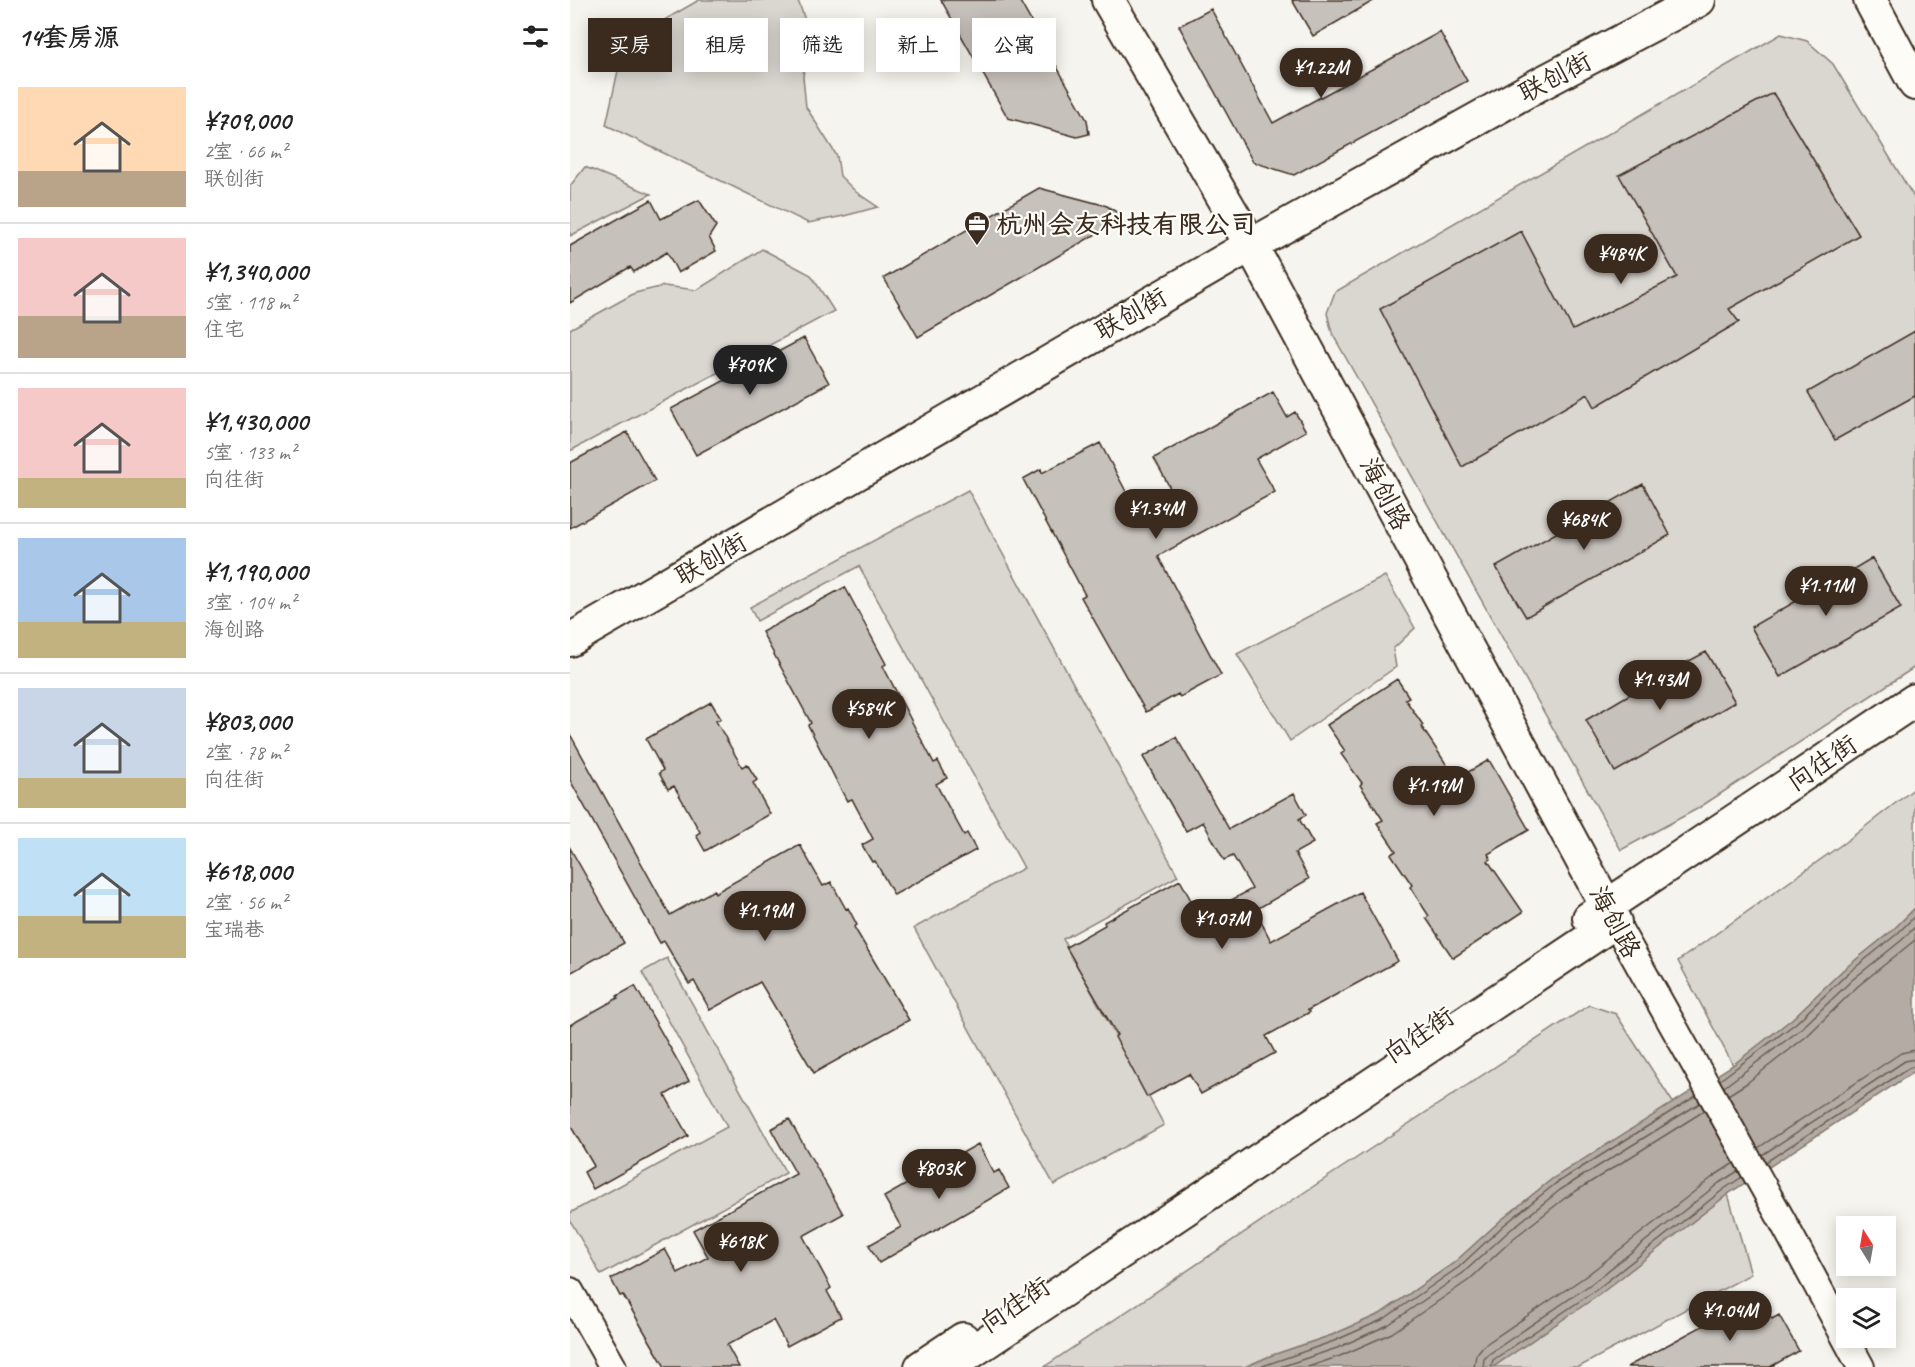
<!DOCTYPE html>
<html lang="zh">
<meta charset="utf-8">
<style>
:root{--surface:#fff;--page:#f6f6f6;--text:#222;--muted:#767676;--line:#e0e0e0;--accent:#3b2a1e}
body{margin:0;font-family:Caveat,"LXGW WenKai TC",sans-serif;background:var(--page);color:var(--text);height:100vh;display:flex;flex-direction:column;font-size:22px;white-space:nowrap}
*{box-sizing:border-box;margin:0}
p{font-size:20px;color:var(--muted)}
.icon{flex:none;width:33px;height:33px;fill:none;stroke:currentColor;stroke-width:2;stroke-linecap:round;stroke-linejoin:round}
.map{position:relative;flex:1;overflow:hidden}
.side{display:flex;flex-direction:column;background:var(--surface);width:570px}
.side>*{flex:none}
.banner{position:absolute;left:18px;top:18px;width:570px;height:54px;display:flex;gap:12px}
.needle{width:39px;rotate:349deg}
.fabs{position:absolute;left:1266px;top:1216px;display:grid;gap:12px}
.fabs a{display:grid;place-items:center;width:60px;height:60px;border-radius:0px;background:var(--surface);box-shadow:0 3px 15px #0003;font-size:30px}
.price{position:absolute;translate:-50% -51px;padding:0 14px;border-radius:21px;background:var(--accent);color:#fff;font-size:20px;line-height:39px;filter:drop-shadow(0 2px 3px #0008)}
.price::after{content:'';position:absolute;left:50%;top:36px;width:18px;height:14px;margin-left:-9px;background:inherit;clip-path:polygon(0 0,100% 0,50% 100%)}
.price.current{background:#222;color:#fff}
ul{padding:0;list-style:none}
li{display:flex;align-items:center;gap:18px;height:150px;padding:0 18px}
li+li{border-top:2px solid var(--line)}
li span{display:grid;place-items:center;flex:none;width:168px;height:120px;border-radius:0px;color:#555}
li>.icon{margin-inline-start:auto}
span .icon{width:72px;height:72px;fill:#fffc;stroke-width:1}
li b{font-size:26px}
h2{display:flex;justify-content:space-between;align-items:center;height:72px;padding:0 18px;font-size:26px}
.chip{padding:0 21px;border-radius:0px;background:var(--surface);box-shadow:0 3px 15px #0003;font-size:21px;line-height:54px}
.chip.current{background:var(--accent);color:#fff}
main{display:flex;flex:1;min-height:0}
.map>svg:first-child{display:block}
</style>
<main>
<section class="side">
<h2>14套房源<svg class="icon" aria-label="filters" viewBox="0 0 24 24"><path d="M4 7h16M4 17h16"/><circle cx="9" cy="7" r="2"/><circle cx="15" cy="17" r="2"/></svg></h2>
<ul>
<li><span style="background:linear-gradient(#ffd9b3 70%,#b9a48a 0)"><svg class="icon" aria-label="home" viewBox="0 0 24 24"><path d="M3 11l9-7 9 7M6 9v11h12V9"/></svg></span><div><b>¥709,000</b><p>2室 · 66 m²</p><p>联创街</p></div></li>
<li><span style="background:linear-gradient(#f6c9c9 65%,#b9a48a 0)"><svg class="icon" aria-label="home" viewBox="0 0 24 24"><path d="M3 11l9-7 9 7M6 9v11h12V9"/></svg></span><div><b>¥1,340,000</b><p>5室 · 118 m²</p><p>住宅</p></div></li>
<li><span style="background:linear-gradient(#f6c9c9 75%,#c2b280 0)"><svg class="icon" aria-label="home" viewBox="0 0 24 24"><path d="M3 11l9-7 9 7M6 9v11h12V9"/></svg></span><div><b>¥1,430,000</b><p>5室 · 133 m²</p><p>向往街</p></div></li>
<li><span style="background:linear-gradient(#a9c7e8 70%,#c2b280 0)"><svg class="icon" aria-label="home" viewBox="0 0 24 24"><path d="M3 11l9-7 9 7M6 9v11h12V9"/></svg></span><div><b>¥1,190,000</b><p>3室 · 104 m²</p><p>海创路</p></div></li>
<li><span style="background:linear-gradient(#c9d6e8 75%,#c2b280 0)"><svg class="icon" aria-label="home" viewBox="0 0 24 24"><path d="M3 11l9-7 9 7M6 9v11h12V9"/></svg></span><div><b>¥803,000</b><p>2室 · 78 m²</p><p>向往街</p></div></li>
<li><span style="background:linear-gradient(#bfe0f5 65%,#c2b280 0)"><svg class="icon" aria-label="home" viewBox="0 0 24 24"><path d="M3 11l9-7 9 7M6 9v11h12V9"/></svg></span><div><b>¥618,000</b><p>2室 · 56 m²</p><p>宝瑞巷</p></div></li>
</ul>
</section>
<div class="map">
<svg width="1345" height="1367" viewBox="0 0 1345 1367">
<rect width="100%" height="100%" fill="#f5f4ee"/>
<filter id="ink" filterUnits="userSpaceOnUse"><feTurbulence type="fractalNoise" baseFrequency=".0167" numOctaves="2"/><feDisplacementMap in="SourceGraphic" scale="12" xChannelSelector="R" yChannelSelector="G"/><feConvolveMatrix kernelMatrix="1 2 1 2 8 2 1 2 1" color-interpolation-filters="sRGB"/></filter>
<g filter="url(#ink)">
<path fill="#dad6d0" stroke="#8a8077" stroke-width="1.5" d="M 129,0 L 227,0 L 229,3 L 239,31 L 233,77 L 236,107 L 267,156 L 270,176 L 286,192 L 308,207 L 274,216 L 238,223 L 36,125 L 51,57 L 63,38 Z
M 1211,34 L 1237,41 L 1263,64 L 1345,199 L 1345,667 L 1127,809 L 1051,850 L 762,333 L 757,313 L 765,292 Z
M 15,167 L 81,194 L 0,236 L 0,186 Z
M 192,249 L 241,275 L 264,311 L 0,451 L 0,329 L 65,293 L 94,286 L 127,290 Z
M 398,490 L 608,876 L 493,939 L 594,1125 L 484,1185 L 344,928 L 454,868 L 289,566 L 187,621 L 180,607 Z
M 815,576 L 845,628 L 823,649 L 826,667 L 720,741 L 667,654 Z
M 1345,788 L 1345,908 L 1323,930 L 1273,970 L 1222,1019 L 1163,1065 L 1108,961 L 1278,840 Z
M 97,958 L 216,1173 L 31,1275 L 0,1220 L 0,1213 L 157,1127 L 72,972 Z
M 1019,1005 L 1046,1014 L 1104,1104 L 982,1179 L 930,1221 L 885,1262 L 810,1314 L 762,1335 L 700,1356 L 675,1367 L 474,1367 L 709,1209 Z
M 1158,1194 L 1181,1274 L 1009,1367 L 923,1367 L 1029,1294 Z"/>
<path fill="#b4aca4" stroke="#84786e" stroke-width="1.5" d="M 1345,908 L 1345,1071 L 1158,1194 L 1029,1295 L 923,1367 L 675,1367 L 700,1356 L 762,1335 L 810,1314 L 885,1262 L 930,1221 L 982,1179 L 1163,1065 L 1222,1019 L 1273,970 L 1323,930 Z"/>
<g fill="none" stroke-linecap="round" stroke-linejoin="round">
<path stroke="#6b5e54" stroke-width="1.5" d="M 1150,1080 L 1226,1023 L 1277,974 L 1327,934 L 1345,916
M 1154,1087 L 1231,1029 L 1282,980 L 1332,940 L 1345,927
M 1158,1095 L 1177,1083 L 1237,1036 L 1288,986 L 1345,940
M 1188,1148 L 1331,1053 L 1345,1050
M 1192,1155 L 1335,1061 L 1345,1059
M 1196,1162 L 1339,1068 L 1345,1066
M 690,1367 L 764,1341 L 814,1319 L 889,1267 L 934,1225 L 985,1184 L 1126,1096
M 710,1367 L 767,1348 L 818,1325 L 893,1273 L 939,1231 L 990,1190 L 1130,1103
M 738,1367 L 770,1356 L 822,1333 L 899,1280 L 944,1238 L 995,1198 L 1134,1111
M 904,1367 L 906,1355 L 913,1346 L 1016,1276 L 1144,1176 L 1164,1163
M 913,1367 L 914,1359 L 919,1354 L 1021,1284 L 1149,1183 L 1168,1171
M 921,1367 L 923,1360 L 1026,1290 L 1154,1189 L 1172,1177"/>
</g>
<path fill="#c7c1bb" stroke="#3b2a1e" stroke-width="1.5" d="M 371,0 L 449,0 L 517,120 L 519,134 L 507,137 L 438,118 Z
M 722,0 L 805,0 L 743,36 Z
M 641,9 L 703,123 L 870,32 L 897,81 L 724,175 L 683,162 L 609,26 Z
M 1203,93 L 1289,235 L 1159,309 L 1169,322 L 1025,407 L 1018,394 L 892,467 L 810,309 L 951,231 L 1003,330 L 1107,277 L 1049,175 Z
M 469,188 L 537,206 L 548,213 L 545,223 L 348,337 L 314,278 Z
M 81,200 L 91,219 L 129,200 L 146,226 L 139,237 L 146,251 L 108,273 L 97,252 L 64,272 L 60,267 L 0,303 L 0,246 Z
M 1345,331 L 1345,396 L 1265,440 L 1238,392 Z
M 234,338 L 259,383 L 126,455 L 101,409 Z
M 703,392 L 717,417 L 725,412 L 736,431 L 686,459 L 705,492 L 588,556 L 651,675 L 610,697 L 608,694 L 576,712 L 511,597 L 515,595 L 453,479 L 471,469 L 472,473 L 530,443 L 565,508 L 600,488 L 584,458 Z
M 57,432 L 85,481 L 0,528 L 0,463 Z
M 1073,484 L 1100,535 L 956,617 L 926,567 Z
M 1302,558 L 1331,608 L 1210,677 L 1181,627 L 1230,599 L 1228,596 L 1253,583 L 1255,586 Z
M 275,587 L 316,664 L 313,666 L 342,722 L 364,763 L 368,761 L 377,778 L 366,784 L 394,835 L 397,833 L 406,850 L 324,895 L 305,861 L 302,862 L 292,845 L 303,839 L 282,799 L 277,801 L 268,784 L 238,725 L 241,723 L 192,632 Z
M 1136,652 L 1165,702 L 1045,772 L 1016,720 L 1062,693 L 1062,691 L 1086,677 L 1087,678 Z
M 827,679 L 839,697 L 835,699 L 853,725 L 851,726 L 886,779 L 919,760 L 959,830 L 918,854 L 921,859 L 918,861 L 953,912 L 883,958 L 856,918 L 859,916 L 840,887 L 842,885 L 821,854 L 826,851 L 807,823 L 813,820 L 790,785 L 792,783 L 771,754 L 775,751 L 757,725 Z
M 141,702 L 151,719 L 146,721 L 172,767 L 177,764 L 187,780 L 183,783 L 200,814 L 135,851 L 126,835 L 130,832 L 104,786 L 98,789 L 89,773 L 93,770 L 76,739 Z
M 0,734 L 100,915 L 144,890 L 145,893 L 230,845 L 253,886 L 261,882 L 276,909 L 278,908 L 287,925 L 284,927 L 339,1020 L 244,1073 L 190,982 L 140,1010 L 124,981 L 119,984 L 94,941 L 90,943 L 0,780 Z
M 606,737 L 659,829 L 724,793 L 736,815 L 729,819 L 743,843 L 725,853 L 739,879 L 685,910 L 701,941 L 790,892 L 828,961 L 738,1010 L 740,1012 L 696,1036 L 705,1053 L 631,1094 L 619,1074 L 577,1097 L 545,1037 L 547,1035 L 496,947 L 535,925 L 534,922 L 610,880 L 630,917 L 682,889 L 663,856 L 654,860 L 633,822 L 616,831 L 573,757 Z
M 0,848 L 54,943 L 0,973 Z
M 65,986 L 119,1081 L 95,1095 L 118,1136 L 23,1189 L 14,1172 L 24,1166 L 0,1125 L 0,1025 L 48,998 L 47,996 Z
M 219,1119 L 273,1214 L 233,1236 L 261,1288 L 257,1291 L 271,1317 L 217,1346 L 203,1320 L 157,1345 L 169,1367 L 95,1367 L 53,1295 L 50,1296 L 41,1279 L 95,1249 L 108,1273 L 138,1257 L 123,1230 L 226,1174 L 201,1129 Z
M 408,1144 L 424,1173 L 429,1170 L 439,1188 L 309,1263 L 299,1245 L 331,1227 L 314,1197 Z
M 1189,1295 L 1202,1319 L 1209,1315 L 1229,1351 L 1200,1367 L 1057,1367 Z"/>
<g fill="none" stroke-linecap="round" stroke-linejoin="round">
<defs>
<path id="minor" d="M 1045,922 L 1213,1222 L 1291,1367
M 0,1291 L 43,1367"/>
<path id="tertiary" d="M 1300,0 L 1345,84
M 0,640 L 681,245 L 968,85 L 1129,0
M 1019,918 L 1345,700
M 351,1367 L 393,1339
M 379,1367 L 1045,922 L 681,245 L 538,0"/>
</defs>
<use href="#minor" stroke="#3b2a1e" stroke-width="30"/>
<use href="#tertiary" stroke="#3b2a1e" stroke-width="36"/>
<use href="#minor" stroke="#fdfcf7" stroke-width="26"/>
<use href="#tertiary" stroke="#fdfcf7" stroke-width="32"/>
</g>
</g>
<defs>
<symbol id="office-pin" viewBox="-11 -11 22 30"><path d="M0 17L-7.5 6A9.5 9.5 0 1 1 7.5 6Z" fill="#3b2a1e" stroke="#fdfcf7"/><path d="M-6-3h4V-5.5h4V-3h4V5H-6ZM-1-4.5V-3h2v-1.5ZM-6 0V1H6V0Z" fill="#fff"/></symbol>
</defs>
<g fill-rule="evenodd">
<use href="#office-pin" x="392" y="209" width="30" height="40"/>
</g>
<g text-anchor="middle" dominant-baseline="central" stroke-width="4.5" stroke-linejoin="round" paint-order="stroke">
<g font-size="26" fill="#3b2a1e" stroke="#fdfcf7">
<text transform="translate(985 77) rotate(-28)">联创街</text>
<text transform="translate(561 314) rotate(-30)">联创街</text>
<text transform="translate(815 494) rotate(62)">海创路</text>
<text transform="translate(141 559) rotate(-30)">联创街</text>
<text transform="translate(1252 763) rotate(-34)">向往街</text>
<text transform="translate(1045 922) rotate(61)">海创路</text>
<text transform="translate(849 1035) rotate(-34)">向往街</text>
<text transform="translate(445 1305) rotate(-34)">向往街</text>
</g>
<g font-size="26" font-weight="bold" fill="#3b2a1e" stroke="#fdfcf7" text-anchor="start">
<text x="426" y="224">杭州会友科技有限公司</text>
</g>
</g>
</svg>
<div class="fabs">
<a><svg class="needle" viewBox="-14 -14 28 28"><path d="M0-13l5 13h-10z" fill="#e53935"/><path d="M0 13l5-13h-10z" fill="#767676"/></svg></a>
<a><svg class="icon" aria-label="layers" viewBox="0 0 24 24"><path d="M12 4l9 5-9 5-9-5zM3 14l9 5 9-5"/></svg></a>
</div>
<b class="price" style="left:751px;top:99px">¥1.22M</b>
<b class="price" style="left:1051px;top:285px">¥484K</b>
<b class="price current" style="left:180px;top:396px">¥709K</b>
<b class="price" style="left:586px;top:540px">¥1.34M</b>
<b class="price" style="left:1014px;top:551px">¥684K</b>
<b class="price" style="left:1256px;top:617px">¥1.11M</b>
<b class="price" style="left:1090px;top:711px">¥1.43M</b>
<b class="price" style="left:299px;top:740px">¥584K</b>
<b class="price" style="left:864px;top:817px">¥1.19M</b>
<b class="price" style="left:195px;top:942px">¥1.19M</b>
<b class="price" style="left:652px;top:950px">¥1.07M</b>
<b class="price" style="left:369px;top:1200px">¥803K</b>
<b class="price" style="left:171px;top:1273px">¥618K</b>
<b class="price" style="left:1160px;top:1342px">¥1.04M</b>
<div class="banner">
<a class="chip current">买房</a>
<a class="chip">租房</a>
<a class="chip">筛选</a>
<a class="chip">新上</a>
<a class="chip">公寓</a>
</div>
</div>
</main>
